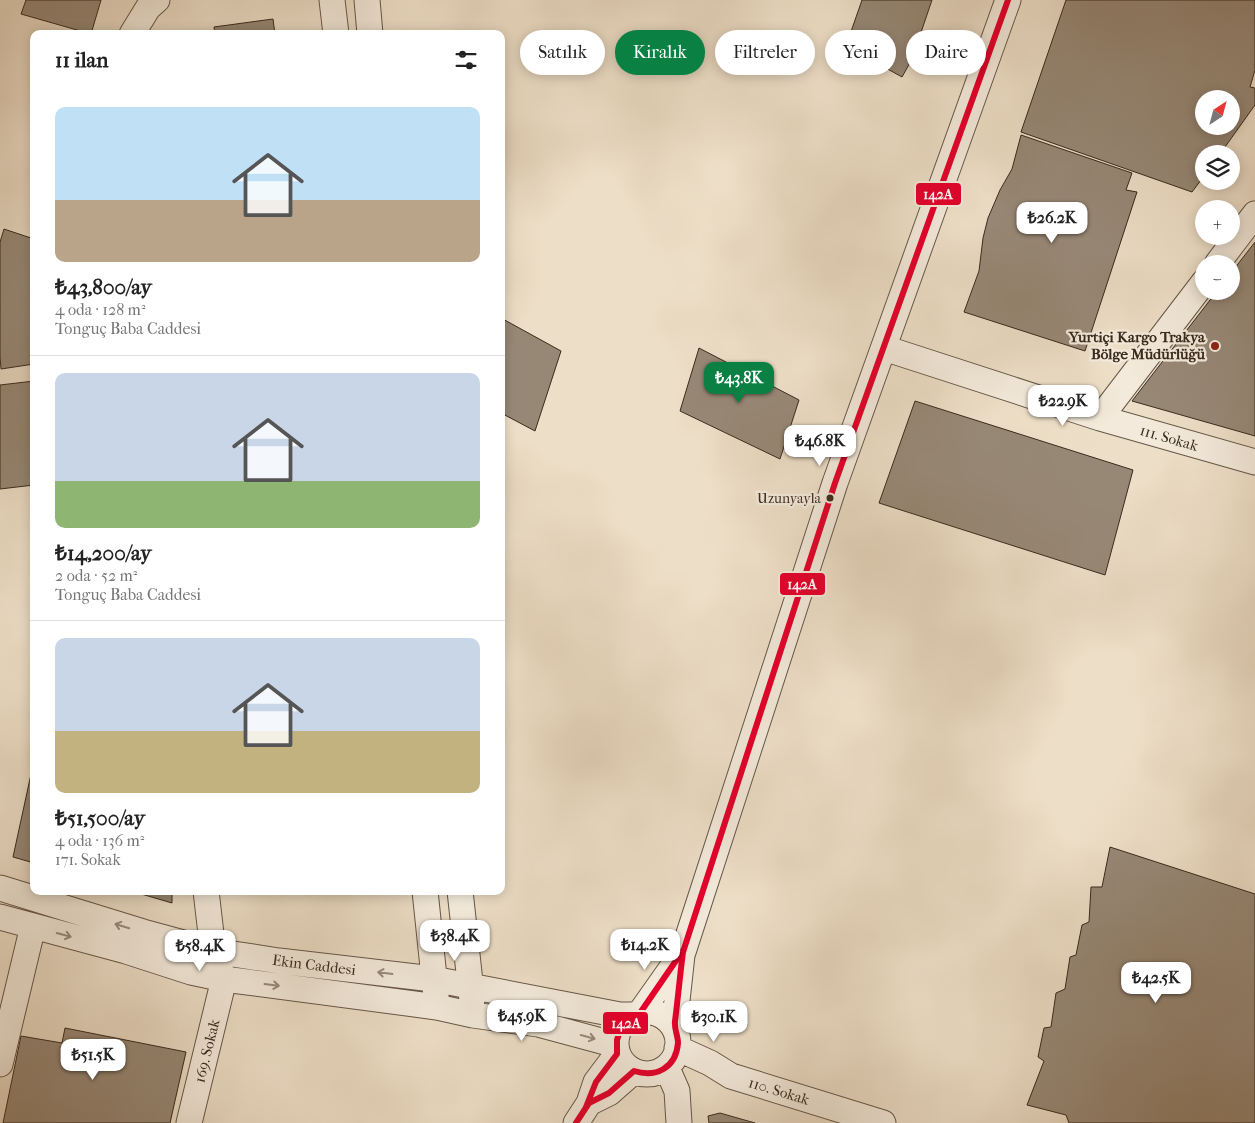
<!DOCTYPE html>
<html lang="tr">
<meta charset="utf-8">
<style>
:root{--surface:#fff;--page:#f6f6f6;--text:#222;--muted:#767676;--line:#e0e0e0;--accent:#0b8043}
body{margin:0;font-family:"IM FELL French Canon",serif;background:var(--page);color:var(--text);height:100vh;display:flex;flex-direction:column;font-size:19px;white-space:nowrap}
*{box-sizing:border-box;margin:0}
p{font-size:16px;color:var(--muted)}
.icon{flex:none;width:28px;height:28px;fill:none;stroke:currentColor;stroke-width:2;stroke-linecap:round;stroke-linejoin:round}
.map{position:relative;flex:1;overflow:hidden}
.drawer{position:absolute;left:30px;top:30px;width:475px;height:865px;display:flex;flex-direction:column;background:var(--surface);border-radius:10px;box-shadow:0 2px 12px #0003}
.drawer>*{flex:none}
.hud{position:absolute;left:520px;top:30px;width:475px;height:45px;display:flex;gap:10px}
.needle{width:32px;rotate:36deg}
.controls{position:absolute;left:1195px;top:90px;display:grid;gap:10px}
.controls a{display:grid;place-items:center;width:45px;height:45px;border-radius:50%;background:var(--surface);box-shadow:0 2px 12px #0003;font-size:25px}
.price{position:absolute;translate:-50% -42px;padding:0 11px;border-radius:10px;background:#fff;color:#222;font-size:16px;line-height:32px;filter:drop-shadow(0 1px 2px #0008)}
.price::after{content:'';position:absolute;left:50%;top:30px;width:15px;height:11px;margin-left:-8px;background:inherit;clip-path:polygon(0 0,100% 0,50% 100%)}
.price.active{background:var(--accent);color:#fff}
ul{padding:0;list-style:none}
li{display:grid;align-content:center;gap:10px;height:265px;padding:0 25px}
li+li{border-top:1px solid var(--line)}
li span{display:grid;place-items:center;height:155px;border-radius:10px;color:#555}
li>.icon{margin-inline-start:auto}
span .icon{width:90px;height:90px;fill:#fffc;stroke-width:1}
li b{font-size:21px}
h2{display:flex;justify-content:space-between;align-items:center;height:60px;padding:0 25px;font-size:21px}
.pill{padding:0 18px;border-radius:22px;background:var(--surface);box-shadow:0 2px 12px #0003;font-size:18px;line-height:45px}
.pill.active{background:var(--accent);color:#fff}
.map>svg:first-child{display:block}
</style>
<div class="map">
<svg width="1255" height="1123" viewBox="0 0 1255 1123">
<rect width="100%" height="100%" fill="#eddec7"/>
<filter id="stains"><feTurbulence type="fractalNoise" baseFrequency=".004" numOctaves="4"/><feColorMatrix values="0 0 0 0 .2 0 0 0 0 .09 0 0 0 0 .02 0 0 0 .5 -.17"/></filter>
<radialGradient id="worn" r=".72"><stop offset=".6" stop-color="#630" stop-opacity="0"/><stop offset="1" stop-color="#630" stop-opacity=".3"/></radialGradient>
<path fill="#978876" stroke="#392a1e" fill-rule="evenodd" d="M 26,0 L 101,0 L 91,34 L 21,14 Z
M 862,0 L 932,0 L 912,59 L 902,77 L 846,46 Z
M 1066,0 L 1255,0 L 1255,70 L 1250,87 L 1255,88 L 1255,105 L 1220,154 L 1204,154 L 1204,176 L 1192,192 L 1021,132 ZM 1204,99 L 1231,99 L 1231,126 L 1204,126 Z
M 273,19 L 275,34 L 215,34 L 214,27 Z
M 1021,135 L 1132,173 L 1126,190 L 1137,192 L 1085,351 L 964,312 L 979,271 L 983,238 L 988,218 L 1000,190 L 1012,169 Z
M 4,229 L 34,239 L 34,364 L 1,369 L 0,357 L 0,242 Z
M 1255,242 L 1255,436 L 1132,401 L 1217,291 L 1231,291 L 1231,273 Z
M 501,318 L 561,351 L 535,431 L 501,413 Z
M 699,348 L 799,400 L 780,459 L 680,411 Z
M 34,381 L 34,485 L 0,489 L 0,385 Z
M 915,401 L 1133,470 L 1105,575 L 879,503 Z
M 33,765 L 34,765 L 34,863 L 13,857 Z
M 1110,847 L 1255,894 L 1255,1123 L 1069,1123 L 1066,1115 L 1027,1105 L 1044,1061 L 1038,1057 L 1044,1028 L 1051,1027 L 1056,993 L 1065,989 L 1070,957 L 1076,955 L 1082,925 L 1089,922 L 1091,887 L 1102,887 Z
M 131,891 L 172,891 L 172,903 Z
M 65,1028 L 186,1052 L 170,1123 L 3,1123 L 21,1036 L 62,1043 Z
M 720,1113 L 755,1123 L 709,1123 L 708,1116 Z"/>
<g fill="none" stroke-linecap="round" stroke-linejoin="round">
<defs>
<path id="minor" d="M 332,0 L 336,34
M 367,0 L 370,34
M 132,34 L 148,8 L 157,0
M 1217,264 L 1255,214
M 884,348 L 1100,418 L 1255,462
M 1100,418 L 1204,282
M 0,888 L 143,932 L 213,951 L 279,961 L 433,979 L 620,1015 L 633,1015
M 425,891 L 436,996
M 460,891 L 472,1000
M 0,917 L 126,951 L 191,972 L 224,979 L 437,1007 L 473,1015 L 538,1024 L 616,1045
M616 1043a31 31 0 1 1 62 0a31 31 0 1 1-62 0Z
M 640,1013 L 683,952 L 835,483 L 1008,0
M 674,1028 L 682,955
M 677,1048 L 710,1063 L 731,1076 L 883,1123
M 0,1064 L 33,926
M 667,1068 L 677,1091 L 679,1123
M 589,1103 L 609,1093 L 634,1071
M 189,1123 L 224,979 L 213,951 L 206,891
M 576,1123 L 589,1103 L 596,1082 L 617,1054"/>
</defs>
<use href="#minor" stroke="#665748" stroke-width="27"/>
<use href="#minor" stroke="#f3eadb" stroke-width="25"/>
<defs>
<path id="bus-1" d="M 586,1107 L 596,1082 L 617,1054 L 617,1040 L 621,1028 L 629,1019 L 640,1013 L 684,949
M 576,1123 L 589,1103 L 609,1093 L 634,1071 C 656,1078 676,1068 678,1043 C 678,1036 674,1029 675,1021 C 678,998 680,975 683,952 L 835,483 L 1008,0"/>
</defs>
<use href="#bus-1" stroke="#f3eadb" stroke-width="10"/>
<use href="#bus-1" stroke="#e4002b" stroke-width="6"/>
</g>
<defs><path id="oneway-shaft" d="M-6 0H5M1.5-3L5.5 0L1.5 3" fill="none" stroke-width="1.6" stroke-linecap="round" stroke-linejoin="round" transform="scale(1.25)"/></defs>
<g stroke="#968a7c">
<use href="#oneway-shaft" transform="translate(122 926) rotate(-163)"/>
<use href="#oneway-shaft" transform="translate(64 935) rotate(15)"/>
<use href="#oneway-shaft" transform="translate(385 973) rotate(-173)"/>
<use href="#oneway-shaft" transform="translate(272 985) rotate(7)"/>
<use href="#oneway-shaft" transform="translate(588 1037) rotate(15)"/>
</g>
<circle fill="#8f2418" stroke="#f3eadb" stroke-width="2" cx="1215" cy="346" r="5"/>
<circle fill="#392a1e" stroke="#f3eadb" stroke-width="2" cx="830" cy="498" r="4.5"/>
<g text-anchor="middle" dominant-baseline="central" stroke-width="4.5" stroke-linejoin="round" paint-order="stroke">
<g font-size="14" fill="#392a1e" stroke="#f3eadb" text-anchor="end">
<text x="821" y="498">Uzunyayla</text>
</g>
<g font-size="15" font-weight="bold" fill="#392a1e" stroke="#f3eadb" text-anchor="end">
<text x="1205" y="337">Yurtiçi Kargo Trakya<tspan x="1205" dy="17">Bölge Müdürlüğü</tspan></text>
</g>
<g font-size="15" fill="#392a1e" stroke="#f3eadb">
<text transform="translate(1169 438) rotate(16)">111. Sokak</text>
<text transform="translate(314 965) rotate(7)">Ekin Caddesi</text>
<text transform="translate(207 1051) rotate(-76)">169. Sokak</text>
<text transform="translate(779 1091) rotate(17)">110. Sokak</text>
</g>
</g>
<g stroke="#f3eadb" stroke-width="2">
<rect x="915" y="182" width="47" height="24" rx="5" fill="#e4002b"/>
<rect x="779" y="572" width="47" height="24" rx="5" fill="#e4002b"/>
<rect x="602" y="1011" width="47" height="24" rx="5" fill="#e4002b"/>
</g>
<g font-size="14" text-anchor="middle" font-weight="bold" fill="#fff">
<text x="938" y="199">142A</text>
<text x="802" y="589">142A</text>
<text x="626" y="1028">142A</text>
</g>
<rect width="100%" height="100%" filter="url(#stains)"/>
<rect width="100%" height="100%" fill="url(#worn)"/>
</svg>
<div class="controls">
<a><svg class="needle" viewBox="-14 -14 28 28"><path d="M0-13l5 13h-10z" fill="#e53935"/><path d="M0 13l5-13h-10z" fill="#767676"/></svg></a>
<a><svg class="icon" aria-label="layers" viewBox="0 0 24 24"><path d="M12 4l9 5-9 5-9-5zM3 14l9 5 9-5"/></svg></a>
<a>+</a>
<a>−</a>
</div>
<b class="price" style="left:1052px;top:244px">₺26.2K</b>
<b class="price active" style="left:739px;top:404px">₺43.8K</b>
<b class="price" style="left:1063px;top:427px">₺22.9K</b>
<b class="price" style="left:820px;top:467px">₺46.8K</b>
<b class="price" style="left:455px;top:962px">₺38.4K</b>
<b class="price" style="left:645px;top:971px">₺14.2K</b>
<b class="price" style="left:200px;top:972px">₺58.4K</b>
<b class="price" style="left:1156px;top:1004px">₺42.5K</b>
<b class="price" style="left:522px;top:1042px">₺45.9K</b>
<b class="price" style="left:714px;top:1043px">₺30.1K</b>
<b class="price" style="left:93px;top:1081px">₺51.5K</b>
<div class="hud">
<a class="pill">Satılık</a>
<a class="pill active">Kiralık</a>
<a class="pill">Filtreler</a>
<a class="pill">Yeni</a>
<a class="pill">Daire</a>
</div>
<section class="drawer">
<h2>11 ilan<svg class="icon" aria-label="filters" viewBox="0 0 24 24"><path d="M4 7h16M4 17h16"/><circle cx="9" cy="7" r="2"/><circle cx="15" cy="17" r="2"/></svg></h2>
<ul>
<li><span style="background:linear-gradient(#bfe0f5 60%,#b9a48a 0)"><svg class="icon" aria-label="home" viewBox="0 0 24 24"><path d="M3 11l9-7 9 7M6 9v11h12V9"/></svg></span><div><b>₺43,800/ay</b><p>4 oda · 128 m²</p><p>Tonguç Baba Caddesi</p></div></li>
<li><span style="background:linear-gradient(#c9d6e8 70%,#8fb573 0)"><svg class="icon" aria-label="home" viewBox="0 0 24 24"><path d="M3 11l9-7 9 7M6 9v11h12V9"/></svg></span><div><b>₺14,200/ay</b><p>2 oda · 52 m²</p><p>Tonguç Baba Caddesi</p></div></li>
<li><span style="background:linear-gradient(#c9d6e8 60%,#c2b280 0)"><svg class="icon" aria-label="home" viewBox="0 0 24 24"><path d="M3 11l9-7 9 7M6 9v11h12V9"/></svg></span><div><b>₺51,500/ay</b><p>4 oda · 136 m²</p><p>171. Sokak</p></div></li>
</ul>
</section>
</div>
